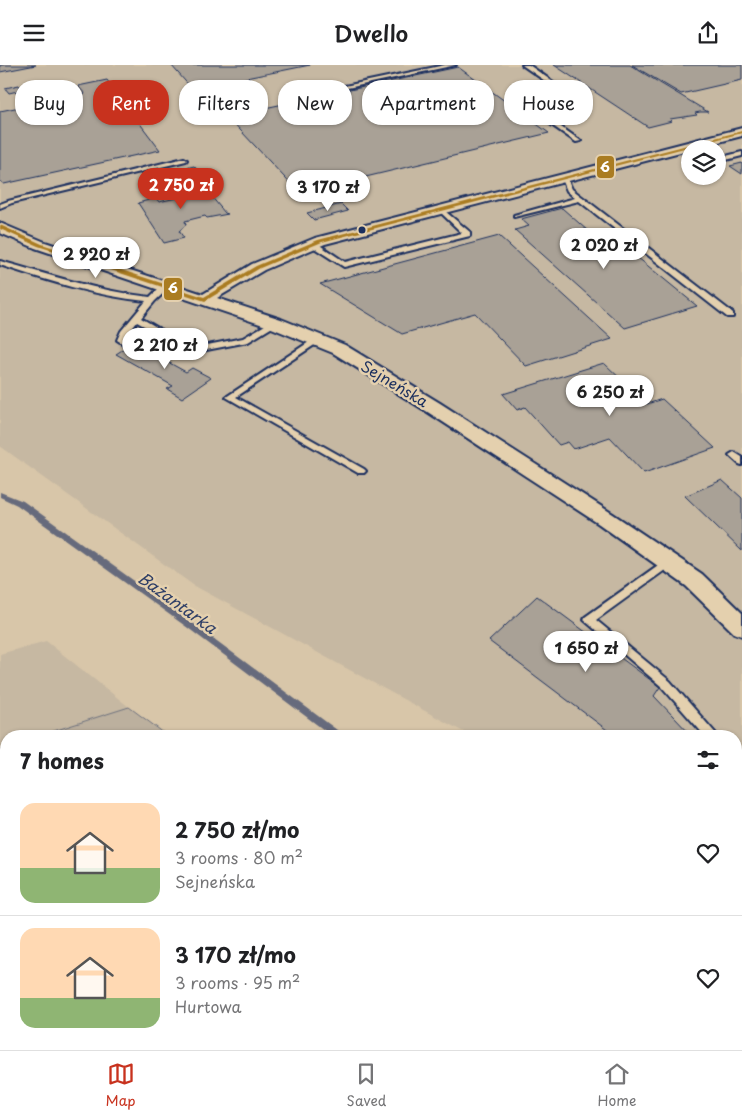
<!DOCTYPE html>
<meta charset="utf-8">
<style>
:root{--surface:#fff;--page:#f6f6f6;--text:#202124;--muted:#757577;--line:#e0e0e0;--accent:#c8321e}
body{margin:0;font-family:"Playpen Sans",sans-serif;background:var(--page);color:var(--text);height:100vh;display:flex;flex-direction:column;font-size:19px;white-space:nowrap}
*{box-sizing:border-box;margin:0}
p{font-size:16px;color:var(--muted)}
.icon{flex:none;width:28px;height:28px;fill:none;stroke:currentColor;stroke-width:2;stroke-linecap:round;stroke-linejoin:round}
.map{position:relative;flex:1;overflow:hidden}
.panel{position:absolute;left:0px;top:665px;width:742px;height:320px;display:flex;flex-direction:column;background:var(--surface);border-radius:20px 20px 0 0;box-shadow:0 1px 4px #0004}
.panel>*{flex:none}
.hud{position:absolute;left:15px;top:15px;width:712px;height:45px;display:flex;gap:10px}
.fabs{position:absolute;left:681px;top:75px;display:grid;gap:10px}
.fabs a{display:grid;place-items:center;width:45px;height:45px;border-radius:50%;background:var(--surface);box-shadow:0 1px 4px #0004;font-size:25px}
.price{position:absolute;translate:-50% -42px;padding:0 11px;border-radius:18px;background:#fff;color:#222;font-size:16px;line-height:32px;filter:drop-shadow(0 1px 2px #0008)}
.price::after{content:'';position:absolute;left:50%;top:30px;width:15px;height:11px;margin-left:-8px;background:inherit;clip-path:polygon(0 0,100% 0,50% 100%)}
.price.active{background:var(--accent);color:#fff}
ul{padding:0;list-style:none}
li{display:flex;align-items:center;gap:15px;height:125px;padding:0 20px}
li+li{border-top:1px solid var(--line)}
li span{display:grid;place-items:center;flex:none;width:140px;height:100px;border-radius:15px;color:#555}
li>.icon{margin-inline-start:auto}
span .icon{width:60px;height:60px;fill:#fffc;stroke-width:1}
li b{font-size:21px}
h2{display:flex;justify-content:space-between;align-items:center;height:60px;padding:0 20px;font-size:21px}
.pill{padding:0 18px;border-radius:20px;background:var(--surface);box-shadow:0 1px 4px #0004;font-size:18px;line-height:45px}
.pill.active{background:var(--accent);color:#fff}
header{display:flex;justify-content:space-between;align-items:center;height:65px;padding:0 20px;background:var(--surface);font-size:22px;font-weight:600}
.tabs{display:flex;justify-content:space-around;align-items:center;height:70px;border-top:1px solid var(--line);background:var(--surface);font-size:14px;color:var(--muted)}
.tabs a{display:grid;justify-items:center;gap:2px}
.tabs .active{color:var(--accent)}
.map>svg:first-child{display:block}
</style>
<header><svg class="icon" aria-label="menu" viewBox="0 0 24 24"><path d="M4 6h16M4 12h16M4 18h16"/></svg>Dwello<svg class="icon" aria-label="share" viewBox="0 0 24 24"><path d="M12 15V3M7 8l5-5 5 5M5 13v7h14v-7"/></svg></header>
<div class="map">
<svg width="742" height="985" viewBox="0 0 742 985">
<rect width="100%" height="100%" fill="#d8c6a9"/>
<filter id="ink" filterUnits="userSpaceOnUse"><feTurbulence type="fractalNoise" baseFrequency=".02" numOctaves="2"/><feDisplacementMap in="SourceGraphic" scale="10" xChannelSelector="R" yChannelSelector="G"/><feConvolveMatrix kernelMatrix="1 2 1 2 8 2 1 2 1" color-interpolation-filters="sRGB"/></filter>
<g filter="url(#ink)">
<path fill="#c6b8a2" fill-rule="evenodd" d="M 0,0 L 742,0 L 742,831 L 736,827 L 736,671 L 471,671 L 193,520 L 0,381 ZM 690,84 L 718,84 L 718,111 L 690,111 Z
M 46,576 L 129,642 L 38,671 L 6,671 L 6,682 L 0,684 L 0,589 Z"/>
<path fill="#bcb09e" stroke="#6c707e" d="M 129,642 L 168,671 L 38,671 Z
M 6,682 L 6,979 L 429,979 L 415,985 L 0,985 L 0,684 Z"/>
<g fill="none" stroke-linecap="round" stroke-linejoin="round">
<path fill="#666b7c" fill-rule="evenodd" d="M 0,427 L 23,436 L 194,559 L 341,668 L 342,671 L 332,671 L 188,563 L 17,440 L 0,432 Z"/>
</g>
<path fill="#a9a196" stroke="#1b2f5e" d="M 0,0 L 36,0 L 0,7 Z
M 171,0 L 310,0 L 192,24 Z
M 554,0 L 630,0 L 708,47 L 700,47 L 695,48 L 697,50 L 670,54 L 672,56 L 648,62 Z
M 632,0 L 742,0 L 742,15 L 681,29 Z
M 458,2 L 549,68 L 299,128 L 227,51 Z
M 107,15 L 160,85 L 4,119 L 0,116 L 0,46 L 85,29 L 78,21 Z
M 19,20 L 22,25 L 9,28 L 5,23 Z
M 742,98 L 742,109 L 730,101 Z
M 194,101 L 204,113 L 200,112 L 179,117 L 171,107 Z
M 196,113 L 225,148 L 228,149 L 207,153 L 205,151 L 185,156 L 186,160 L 179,166 L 184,173 L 164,178 L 138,138 L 156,133 L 159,137 L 189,130 L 179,117 Z
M 341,139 L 348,146 L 314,155 L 307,148 Z
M 562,143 L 597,174 L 610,170 L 697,241 L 625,263 L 515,165 L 529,161 L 521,154 Z
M 499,171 L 612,274 L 526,301 L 475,248 L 402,269 L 320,219 Z
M 133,278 L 186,307 L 192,303 L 211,313 L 182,333 L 167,324 L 173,321 L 116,289 Z
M 604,298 L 647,339 L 662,334 L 715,383 L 644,408 L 610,372 L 574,384 L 568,377 L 559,380 L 525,342 L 517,345 L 503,329 Z
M 722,415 L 742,433 L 742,486 L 685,431 Z
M 537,531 L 660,622 L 654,631 L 692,671 L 615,671 L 489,576 Z"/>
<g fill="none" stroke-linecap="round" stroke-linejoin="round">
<defs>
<path id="lane" d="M 445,0 L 456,0 L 319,29 L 316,27 Z
M 522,0 L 529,0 L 566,26 L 561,27 Z
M 520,36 L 524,36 L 581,76 L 576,77 L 520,38 Z
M 742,87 L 742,91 L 718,97 L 718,93 Z
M 184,93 L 187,95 L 186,96 L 12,138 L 0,143 L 0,139 L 8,136 Z
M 563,113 L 567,113 L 572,124 L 733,248 L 733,252 L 727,252 L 579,136 L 514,152 L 514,150 L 575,133 L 567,126 L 562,114 Z
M 440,142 L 470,167 L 470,171 L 344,202 L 308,179 L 315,177 L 345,197 L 462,168 L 438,145 L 438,143 Z
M 0,196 C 51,210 97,226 150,232 L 163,219 L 169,219 L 169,223 L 155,236 L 141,253 L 192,283 L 243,273 L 272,256 L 278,256 L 279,258 L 248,277 L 191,288 L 137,257 L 128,269 L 125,274 L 129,278 L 125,280 L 117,275 L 121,266 L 146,236 C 96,231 48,216 0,200 Z
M 315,273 L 318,273 L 322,275 L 236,332 L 364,404 L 366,406 L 364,408 L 358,408 L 226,332 Z
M 734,387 L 742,392 L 742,400 L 739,399 L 729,390 Z
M 668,493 L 673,497 L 672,500 L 596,555 L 670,616 L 718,671 L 705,671 L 662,622 L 584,555 L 585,552 Z
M 736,694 L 742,697 L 742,711 L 736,708 Z"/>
<path id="street" d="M 742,63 L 742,71 L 325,179 L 264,205 L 217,233 L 281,254 L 345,280 L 440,338 L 613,449 L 702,509 L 742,548 L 742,571 L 734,568 L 686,521 L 599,459 L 426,346 L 333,288 L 269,262 L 35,183 L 0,168 L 0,158 L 45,177 L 203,229 L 252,199 L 315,173 Z"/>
</defs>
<use href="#lane" stroke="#1b2f5e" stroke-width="4"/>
<use href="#street" stroke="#1b2f5e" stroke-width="4"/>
<use href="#lane" fill="#e4d0ae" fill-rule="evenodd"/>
<use href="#street" fill="#e4d0ae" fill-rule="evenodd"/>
<defs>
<path id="bus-1" d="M 742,66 L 742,68 L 322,177 L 260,203 L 205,236 L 38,181 L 0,164 L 0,160 L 42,179 L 204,232 L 256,201 L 318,175 Z"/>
</defs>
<use href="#bus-1" stroke="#e4d0ae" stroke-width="3"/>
<use href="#bus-1" fill="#aa7c21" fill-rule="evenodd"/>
</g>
</g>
<circle fill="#1b2f5e" stroke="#e4d0ae" stroke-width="2" cx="362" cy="165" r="4.5"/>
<g text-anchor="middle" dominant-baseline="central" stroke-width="5" stroke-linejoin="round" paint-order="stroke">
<g font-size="15" fill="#1b2f5e" stroke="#e4d0ae">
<text transform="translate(395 318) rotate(31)">Sejneńska</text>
</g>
<g font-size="16" font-style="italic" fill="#2e3e66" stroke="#e4d0ae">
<text transform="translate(178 537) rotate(36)">Bażantarka</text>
</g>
</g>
<g stroke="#e4d0ae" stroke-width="2">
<rect x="596" y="90" width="19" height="24" rx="5" fill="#aa7c21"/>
<rect x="163" y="212" width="20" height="24" rx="5" fill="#aa7c21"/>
</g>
<g font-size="14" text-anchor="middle" font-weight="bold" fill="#fff">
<text x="605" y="107">6</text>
<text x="173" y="228">6</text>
</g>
</svg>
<div class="fabs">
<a><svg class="icon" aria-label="layers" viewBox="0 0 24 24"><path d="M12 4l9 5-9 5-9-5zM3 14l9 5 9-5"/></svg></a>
</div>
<b class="price active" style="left:181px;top:145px">2 750 zł</b>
<b class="price" style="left:328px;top:147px">3 170 zł</b>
<b class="price" style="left:604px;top:205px">2 020 zł</b>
<b class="price" style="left:96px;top:214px">2 920 zł</b>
<b class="price" style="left:165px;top:305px">2 210 zł</b>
<b class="price" style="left:610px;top:352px">6 250 zł</b>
<b class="price" style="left:586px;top:608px">1 650 zł</b>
<div class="hud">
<a class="pill">Buy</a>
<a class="pill active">Rent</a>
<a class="pill">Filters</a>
<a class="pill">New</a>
<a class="pill">Apartment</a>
<a class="pill">House</a>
</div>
<section class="panel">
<h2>7 homes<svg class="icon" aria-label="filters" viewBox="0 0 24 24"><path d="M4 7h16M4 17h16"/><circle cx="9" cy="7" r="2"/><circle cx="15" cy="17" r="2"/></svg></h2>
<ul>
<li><span style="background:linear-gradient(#ffd9b3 65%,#8fb573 0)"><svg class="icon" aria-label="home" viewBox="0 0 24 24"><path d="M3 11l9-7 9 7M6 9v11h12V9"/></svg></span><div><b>2 750 zł/mo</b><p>3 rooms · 80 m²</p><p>Sejneńska</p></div><svg class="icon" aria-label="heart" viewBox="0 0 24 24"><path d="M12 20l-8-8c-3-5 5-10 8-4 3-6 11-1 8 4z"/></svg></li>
<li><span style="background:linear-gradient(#ffd9b3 70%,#8fb573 0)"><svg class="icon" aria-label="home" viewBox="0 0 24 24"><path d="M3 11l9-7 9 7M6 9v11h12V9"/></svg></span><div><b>3 170 zł/mo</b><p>3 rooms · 95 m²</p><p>Hurtowa</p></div><svg class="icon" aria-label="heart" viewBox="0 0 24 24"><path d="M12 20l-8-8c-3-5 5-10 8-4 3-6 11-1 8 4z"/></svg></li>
</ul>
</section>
</div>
<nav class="tabs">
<a class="active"><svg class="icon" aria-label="map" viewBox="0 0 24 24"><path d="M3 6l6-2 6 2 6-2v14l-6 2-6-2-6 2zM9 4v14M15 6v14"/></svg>Map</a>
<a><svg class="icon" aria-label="saved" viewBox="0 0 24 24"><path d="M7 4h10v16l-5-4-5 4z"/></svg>Saved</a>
<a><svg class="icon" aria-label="home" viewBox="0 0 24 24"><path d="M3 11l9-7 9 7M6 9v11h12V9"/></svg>Home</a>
</nav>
